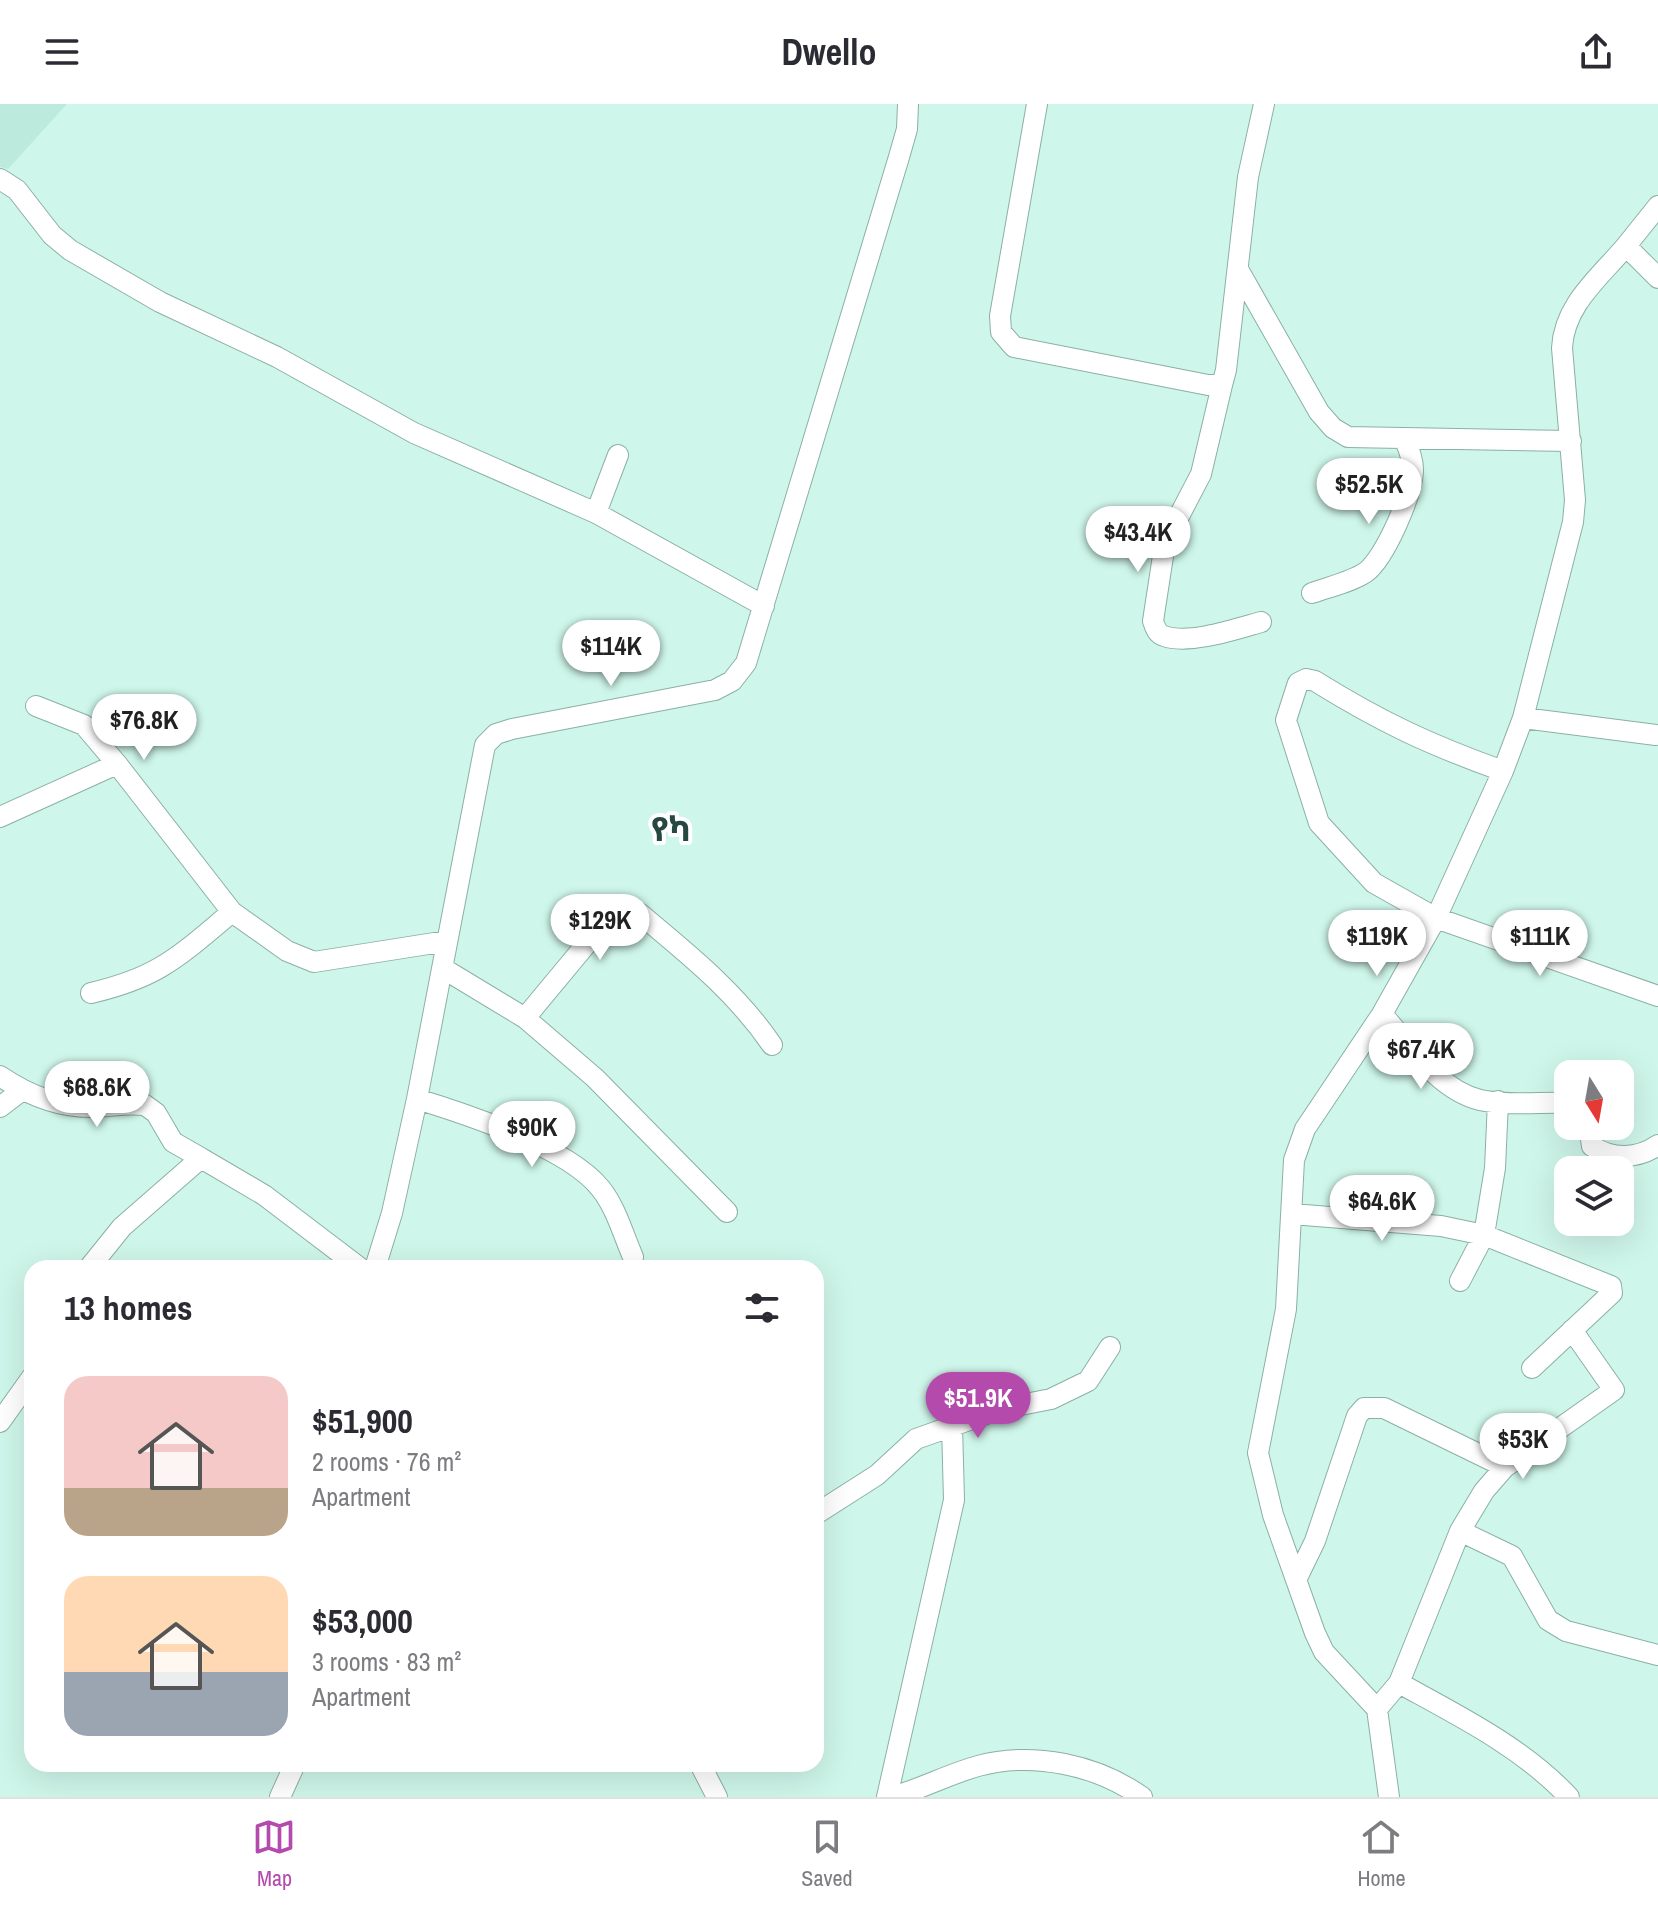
<!DOCTYPE html>
<meta charset="utf-8">
<style>
:root{--surface:#fff;--page:#f2f2f3;--text:#2b2b33;--muted:#7c7c81;--line:#e1e1e2;--accent:#b34aac}
body{margin:0;font-family:"Archivo Narrow","Noto Sans Ethiopic",sans-serif;background:var(--page);color:var(--text);height:100vh;display:flex;flex-direction:column;font-size:30px;white-space:nowrap}
*{box-sizing:border-box;margin:0}
p{font-size:26px;color:var(--muted)}
.icon{flex:none;width:44px;height:44px;fill:none;stroke:currentColor;stroke-width:2;stroke-linecap:round;stroke-linejoin:round}
.map{position:relative;flex:1;overflow:hidden}
.sheet{position:absolute;left:24px;top:1156px;width:800px;height:512px;display:flex;flex-direction:column;background:var(--surface);border-radius:24px;box-shadow:0 8px 32px #0002}
.sheet>*{flex:none}
.needle{width:52px;rotate:169deg}
.fabs{position:absolute;left:1554px;top:956px;display:grid;gap:16px}
.fabs a{display:grid;place-items:center;width:80px;height:80px;border-radius:16px;background:var(--surface);box-shadow:0 8px 32px #0002;font-size:40px}
.price{position:absolute;translate:-50% -68px;padding:0 18px;border-radius:28px;background:#fff;color:#222;font-size:26px;line-height:52px;filter:drop-shadow(0 2px 4px #0008)}
.price::after{content:'';position:absolute;left:50%;top:48px;width:24px;height:18px;margin-left:-12px;background:inherit;clip-path:polygon(0 0,100% 0,50% 100%)}
.price.current{background:var(--accent);color:#fff}
ul{padding:0;list-style:none}
li{display:flex;align-items:center;gap:24px;height:200px;padding:0 40px}
li span{display:grid;place-items:center;flex:none;width:224px;height:160px;border-radius:24px;color:#555}
li>.icon{margin-inline-start:auto}
span .icon{width:96px;height:96px;fill:#fffc;stroke-width:1}
li b{font-size:34px}
h2{display:flex;justify-content:space-between;align-items:center;height:96px;padding:0 40px;font-size:34px}
header{display:flex;justify-content:space-between;align-items:center;height:104px;padding:0 40px;background:var(--surface);font-size:36px;font-weight:700}
.tabs{display:flex;justify-content:space-around;align-items:center;height:112px;border-top:2px solid var(--line);background:var(--surface);font-size:22px;color:var(--muted)}
.tabs a{display:grid;justify-items:center;gap:4px}
.tabs .current{color:var(--accent)}
.map>svg:first-child{display:block}
</style>
<header><svg class="icon" aria-label="menu" viewBox="0 0 24 24"><path d="M4 6h16M4 12h16M4 18h16"/></svg>Dwello<svg class="icon" aria-label="share" viewBox="0 0 24 24"><path d="M12 15V3M7 8l5-5 5 5M5 13v7h14v-7"/></svg></header>
<div class="map">
<svg width="1658" height="1693" viewBox="0 0 1658 1693">
<rect width="100%" height="100%" fill="#cff6ea"/>
<path fill="#bcebde" d="M 0,0 L 67,0 L 8,65 L 0,63 Z"/>
<g fill="none" stroke-linecap="round" stroke-linejoin="round">
<defs>
<path id="minor" d="M 1037,0 L 1000,212 L 1001,228 L 1014,243 L 1208,281 L 1222,281 L 1226,266 L 1248,73 L 1264,0
M 0,75 L 17,86 L 52,131 L 70,146 L 160,198 L 277,253 L 414,329 L 596,409 L 764,502
M 1626,142 L 1658,102
M 1239,167 L 1319,308 L 1333,324 L 1348,333 L 1571,337
M 1222,281 L 1201,370 L 1165,439 L 1153,517 C 1155,523 1157,530 1164,532 C 1189,541 1236,525 1261,518
M 596,409 L 618,351
M 1312,489 C 1328,483 1352,478 1366,468 C 1385,454 1413,389 1413,366 C 1413,355 1409,346 1405,336
M 36,602 L 84,621 L 117,660
M 1523,614 L 1656,631
M 1503,667 C 1430,641 1381,618 1315,577 L 1306,575 L 1298,579 L 1286,616 L 1319,719 L 1374,779 L 1436,814 L 1658,892
M 0,713 L 117,660 L 232,808
M 444,865 L 525,914 L 603,820 L 617,812 L 639,809 C 688,850 736,888 772,941
M 91,889 C 160,873 179,852 232,808 L 287,847 L 314,858 L 447,837
M 1382,910 C 1409,940 1438,986 1480,996 C 1507,1002 1540,998 1568,999
M 525,914 L 595,974 L 727,1108
M 0,972 C 28,991 60,1004 95,1003 C 112,1002 129,999 145,1001 L 156,1009 L 173,1038 L 201,1054
M 417,995 C 466,1010 569,1044 601,1085 C 616,1104 623,1130 633,1153
M 1498,997 L 1495,1064 L 1484,1131 L 1611,1182 L 1612,1189 L 1532,1264
M 0,1003 L 21,987
M 1589,1022 L 1592,1042 C 1612,1056 1638,1055 1658,1041
M 1292,1110 L 1441,1122 L 1484,1131 L 1460,1177
M 89,1164 L 122,1123 L 201,1054 L 264,1091 L 360,1164
M 375,1164 L 392,1109 L 417,995 L 485,641 L 496,630 L 512,625 L 715,586 L 732,577 L 746,559 L 899,53 L 907,25 L 908,0
M 0,1318 L 32,1273
M 816,1410 L 877,1371 L 916,1335 L 1000,1305 L 1051,1295 L 1088,1277 L 1110,1243
M 1460,1427 L 1512,1452 L 1548,1516 L 1566,1527 L 1658,1551
M 1297,1474 L 1315,1437 L 1357,1312 L 1364,1304 L 1384,1304 L 1505,1363
M 1399,1579 C 1459,1612 1522,1643 1569,1693
M 1377,1605 L 1399,1579 L 1460,1427 L 1484,1387 L 1505,1363 L 1614,1286 L 1572,1226
M 700,1660 L 717,1693
M 280,1693 L 295,1660
M 887,1693 L 954,1396 L 952,1321
M 892,1693 C 921,1685 949,1670 978,1662 C 1033,1647 1097,1661 1142,1693
M 1389,1693 L 1377,1605 L 1324,1548 L 1315,1529 L 1273,1411 L 1258,1349 L 1286,1205 L 1294,1056 L 1305,1025 L 1382,910 L 1436,814 L 1503,667 L 1523,614 L 1573,418 L 1575,396 L 1562,244 C 1564,201 1599,174 1626,142 L 1658,174"/>
</defs>
<use href="#minor" stroke="#8bb0a5" stroke-width="22"/>
<use href="#minor" stroke="#fff" stroke-width="20"/>
</g>
<g text-anchor="middle" dominant-baseline="central" stroke-width="8" stroke-linejoin="round" paint-order="stroke">
<g font-size="34" font-weight="bold" fill="#264840" stroke="#fff">
<text x="671" y="725">የካ</text>
</g>
</g>
</svg>
<div class="fabs">
<a><svg class="needle" viewBox="-14 -14 28 28"><path d="M0-13l5 13h-10z" fill="#e53935"/><path d="M0 13l5-13h-10z" fill="#7c7c81"/></svg></a>
<a><svg class="icon" aria-label="layers" viewBox="0 0 24 24"><path d="M12 4l9 5-9 5-9-5zM3 14l9 5 9-5"/></svg></a>
</div>
<b class="price" style="left:1369px;top:422px">$52.5K</b>
<b class="price" style="left:1138px;top:470px">$43.4K</b>
<b class="price" style="left:611px;top:584px">$114K</b>
<b class="price" style="left:144px;top:658px">$76.8K</b>
<b class="price" style="left:600px;top:858px">$129K</b>
<b class="price" style="left:1377px;top:874px">$119K</b>
<b class="price" style="left:1540px;top:874px">$111K</b>
<b class="price" style="left:1421px;top:987px">$67.4K</b>
<b class="price" style="left:97px;top:1025px">$68.6K</b>
<b class="price" style="left:532px;top:1065px">$90K</b>
<b class="price" style="left:1382px;top:1139px">$64.6K</b>
<b class="price current" style="left:978px;top:1336px">$51.9K</b>
<b class="price" style="left:1523px;top:1377px">$53K</b>
<section class="sheet">
<h2>13 homes<svg class="icon" aria-label="filters" viewBox="0 0 24 24"><path d="M4 7h16M4 17h16"/><circle cx="9" cy="7" r="2"/><circle cx="15" cy="17" r="2"/></svg></h2>
<ul>
<li><span style="background:linear-gradient(#f6c9c9 70%,#b9a48a 0)"><svg class="icon" aria-label="home" viewBox="0 0 24 24"><path d="M3 11l9-7 9 7M6 9v11h12V9"/></svg></span><div><b>$51,900</b><p>2 rooms · 76 m²</p><p>Apartment</p></div></li>
<li><span style="background:linear-gradient(#ffd9b3 60%,#9aa5b1 0)"><svg class="icon" aria-label="home" viewBox="0 0 24 24"><path d="M3 11l9-7 9 7M6 9v11h12V9"/></svg></span><div><b>$53,000</b><p>3 rooms · 83 m²</p><p>Apartment</p></div></li>
</ul>
</section>
</div>
<nav class="tabs">
<a class="current"><svg class="icon" aria-label="map" viewBox="0 0 24 24"><path d="M3 6l6-2 6 2 6-2v14l-6 2-6-2-6 2zM9 4v14M15 6v14"/></svg>Map</a>
<a><svg class="icon" aria-label="saved" viewBox="0 0 24 24"><path d="M7 4h10v16l-5-4-5 4z"/></svg>Saved</a>
<a><svg class="icon" aria-label="home" viewBox="0 0 24 24"><path d="M3 11l9-7 9 7M6 9v11h12V9"/></svg>Home</a>
</nav>
